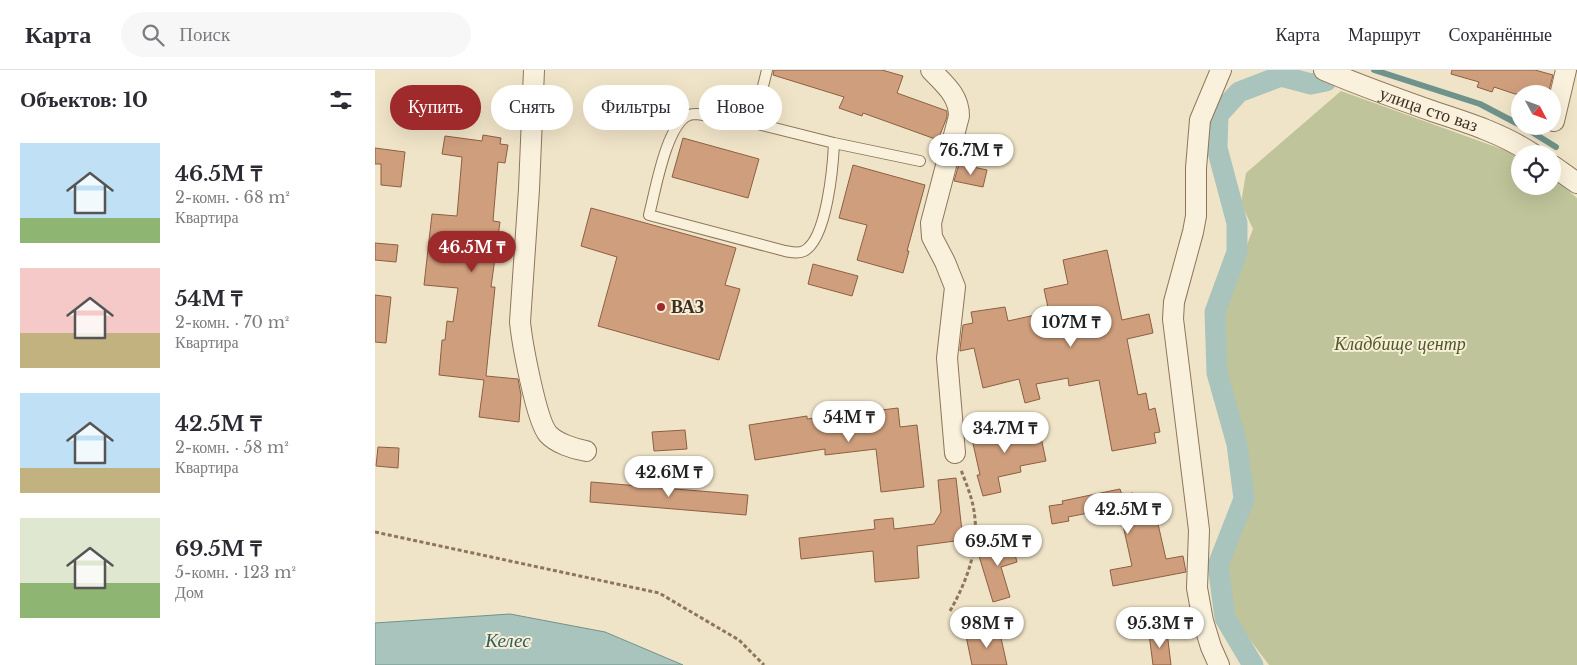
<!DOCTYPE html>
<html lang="ru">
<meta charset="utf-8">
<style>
:root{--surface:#fff;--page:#f7f7f7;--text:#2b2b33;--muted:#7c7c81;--line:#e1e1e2;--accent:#9e2a2b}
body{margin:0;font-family:"Libre Baskerville",serif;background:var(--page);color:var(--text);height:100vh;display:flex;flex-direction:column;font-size:19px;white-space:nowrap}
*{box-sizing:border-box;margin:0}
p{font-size:16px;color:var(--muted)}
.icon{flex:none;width:28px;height:28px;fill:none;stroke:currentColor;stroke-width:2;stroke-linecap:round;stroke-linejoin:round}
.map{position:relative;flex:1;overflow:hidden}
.drawer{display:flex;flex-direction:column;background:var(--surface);width:375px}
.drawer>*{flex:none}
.hud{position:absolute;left:15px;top:15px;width:475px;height:45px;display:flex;gap:10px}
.needle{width:32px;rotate:131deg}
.fabs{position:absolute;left:1136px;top:15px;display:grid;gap:10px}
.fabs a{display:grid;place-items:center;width:50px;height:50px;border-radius:50%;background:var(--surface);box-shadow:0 5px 20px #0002;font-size:25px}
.price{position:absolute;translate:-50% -42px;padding:0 11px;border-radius:18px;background:#fff;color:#222;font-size:16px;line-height:32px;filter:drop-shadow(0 1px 2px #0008)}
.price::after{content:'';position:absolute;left:50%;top:30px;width:15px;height:11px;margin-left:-8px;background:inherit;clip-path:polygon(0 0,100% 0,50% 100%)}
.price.selected{background:var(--accent);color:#fff}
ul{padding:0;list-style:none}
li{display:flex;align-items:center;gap:15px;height:125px;padding:0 20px}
li span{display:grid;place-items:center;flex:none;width:140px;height:100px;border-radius:0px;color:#555}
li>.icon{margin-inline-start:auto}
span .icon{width:60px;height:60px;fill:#fffc;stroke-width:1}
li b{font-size:21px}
h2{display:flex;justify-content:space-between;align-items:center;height:60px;padding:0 20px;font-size:21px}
.tag{padding:0 18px;border-radius:22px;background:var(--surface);box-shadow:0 5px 20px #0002;font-size:18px;line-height:45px}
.tag.selected{background:var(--accent);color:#fff}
header{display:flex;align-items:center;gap:30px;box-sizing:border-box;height:70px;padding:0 25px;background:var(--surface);border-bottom:1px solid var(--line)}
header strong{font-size:24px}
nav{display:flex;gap:28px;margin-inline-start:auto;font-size:18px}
.search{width:350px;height:45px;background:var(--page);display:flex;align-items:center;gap:12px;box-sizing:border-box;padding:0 18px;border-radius:28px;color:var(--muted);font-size:19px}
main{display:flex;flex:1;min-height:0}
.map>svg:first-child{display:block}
</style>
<header>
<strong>Карта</strong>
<div class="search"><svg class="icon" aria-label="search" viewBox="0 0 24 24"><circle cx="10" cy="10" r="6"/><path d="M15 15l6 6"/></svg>Поиск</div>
<nav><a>Карта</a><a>Маршрут</a><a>Сохранённые</a></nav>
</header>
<main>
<section class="drawer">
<h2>Объектов: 10<svg class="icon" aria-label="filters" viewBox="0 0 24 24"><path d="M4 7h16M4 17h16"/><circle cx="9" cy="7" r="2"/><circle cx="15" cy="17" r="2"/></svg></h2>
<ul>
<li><span style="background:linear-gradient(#bfe0f5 75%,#8fb573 0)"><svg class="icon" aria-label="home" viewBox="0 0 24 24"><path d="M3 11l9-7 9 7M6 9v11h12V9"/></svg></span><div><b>46.5M ₸</b><p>2-комн. · 68 m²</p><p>Квартира</p></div></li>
<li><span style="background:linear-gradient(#f6c9c9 65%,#c2b280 0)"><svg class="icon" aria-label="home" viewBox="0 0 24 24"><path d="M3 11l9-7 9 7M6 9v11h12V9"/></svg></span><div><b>54M ₸</b><p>2-комн. · 70 m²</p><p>Квартира</p></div></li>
<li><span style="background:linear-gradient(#bfe0f5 75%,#c2b280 0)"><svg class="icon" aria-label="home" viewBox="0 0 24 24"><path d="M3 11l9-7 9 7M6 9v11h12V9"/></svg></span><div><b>42.5M ₸</b><p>2-комн. · 58 m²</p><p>Квартира</p></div></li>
<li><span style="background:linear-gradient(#dfe7d0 65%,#8fb573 0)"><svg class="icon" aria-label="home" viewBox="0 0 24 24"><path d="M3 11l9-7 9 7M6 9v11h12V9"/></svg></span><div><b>69.5M ₸</b><p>5-комн. · 123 m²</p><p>Дом</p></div></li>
</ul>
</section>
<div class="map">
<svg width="1202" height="595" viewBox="0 0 1202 595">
<rect width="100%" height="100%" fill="#f0e4c8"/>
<path fill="#bfc49a" d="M 966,21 L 1132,81 L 1145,89 L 1145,116 L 1178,116 L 1178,108 L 1202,128 L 1202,595 L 894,595 L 857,546 L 849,494 L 875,424 L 871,390 L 854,323 L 843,266 L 859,209 L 878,159 L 866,133 L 871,103 Z"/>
<path fill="#a9c4bc" stroke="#6f938a" d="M 135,544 L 230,562 L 308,595 L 0,595 L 0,553 Z"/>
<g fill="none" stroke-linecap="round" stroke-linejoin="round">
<path stroke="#6f938a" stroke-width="6" d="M 999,0 L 1105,34 L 1145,55
M 1147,56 L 1181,77"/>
<path stroke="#a9c4bc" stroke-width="21" d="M 878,595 L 850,548 L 843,495 L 869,429 L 862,374 L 842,303 L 840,242 L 862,182 L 862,153 L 842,78 L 843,45 L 864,22 L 906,6 L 936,14 L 951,11 L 957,0"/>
</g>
<path fill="#cf9f7d" stroke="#8d5f41" d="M 399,0 L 507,0 L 528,6 L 522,23 L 572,41 L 572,47 L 563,70 L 488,43 L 487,46 L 464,38 L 469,27 L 398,5 Z
M 1077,0 L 1160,0 L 1178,5 L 1173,24 L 1140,24 L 1119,17 L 1117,22 L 1102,17 L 1104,12 L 1076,4 Z
M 108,65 L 126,68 L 125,74 L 133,75 L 130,93 L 123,92 L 118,151 L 125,152 L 116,217 L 120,217 L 111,306 L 143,309 L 146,325 L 144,352 L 104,347 L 109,310 L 64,305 L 67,270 L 70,270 L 72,251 L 78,252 L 83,218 L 49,215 L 57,144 L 82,146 L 87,87 L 67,84 L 70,66 L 107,71 Z
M 308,68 L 384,89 L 373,128 L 297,107 Z
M 0,78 L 30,82 L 26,117 L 6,115 L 6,94 L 0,94 Z
M 584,94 L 612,100 L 608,117 L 579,111 Z
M 478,95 L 550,115 L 532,181 L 534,181 L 528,203 L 482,190 L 492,155 L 464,148 Z
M 216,138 L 361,178 L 350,215 L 365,219 L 344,290 L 223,256 L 242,187 L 206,176 Z
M 0,173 L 23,175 L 21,192 L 0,190 Z
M 732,180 L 747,250 L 774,244 L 778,263 L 752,269 L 763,325 L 771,323 L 774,340 L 780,338 L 785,362 L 779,363 L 781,373 L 737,381 L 724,310 L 694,316 L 693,308 L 661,314 L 665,329 L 650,333 L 644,309 L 608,318 L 599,278 L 585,281 L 585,279 L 588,255 L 598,253 L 596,242 L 630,237 L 633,251 L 674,242 L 669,219 L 693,214 L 688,190 Z
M 438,194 L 483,206 L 477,226 L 433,214 Z
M 0,225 L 16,227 L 11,273 L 0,272 Z
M 523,338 L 525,357 L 542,355 L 549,417 L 506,422 L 501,379 L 450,385 L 450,379 L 380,390 L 374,355 L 432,346 L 432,349 Z
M 663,353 L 671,391 L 645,396 L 646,402 L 623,407 L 626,422 L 608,426 L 602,405 L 605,405 L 595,360 L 612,356 L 614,364 Z
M 310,360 L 312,379 L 279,381 L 277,362 Z
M 3,377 L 24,378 L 23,398 L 1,396 Z
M 581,408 L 588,470 L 542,476 L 544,508 L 500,512 L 498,481 L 426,489 L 424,468 L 500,459 L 499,450 L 518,448 L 519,459 L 559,454 L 566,442 L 563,410 Z
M 216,412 L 373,425 L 371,445 L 215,432 Z
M 745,419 L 747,425 L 758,423 L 761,436 L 778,432 L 791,489 L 808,486 L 811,502 L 738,516 L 735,500 L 757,496 L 744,437 L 693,447 L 694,451 L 677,454 L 674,436 L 688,434 L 687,431 Z
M 634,463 L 642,492 L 626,497 L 635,527 L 618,532 L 604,486 L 622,481 L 618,467 Z
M 624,559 L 632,595 L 597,595 L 591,566 Z
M 792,562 L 796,595 L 778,595 L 774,564 Z"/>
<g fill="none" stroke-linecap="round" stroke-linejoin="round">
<defs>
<path id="service" d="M 379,53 L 392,0
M 459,73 C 458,96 452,169 429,181 C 423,184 416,182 410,181 L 274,145 C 280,123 291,54 314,45 C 317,44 319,44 322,44 L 379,53 L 459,73 L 545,91"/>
<g id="minor">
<path d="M 159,0 L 154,119 L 145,252 C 147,272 161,350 173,364 C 181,373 199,379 211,381"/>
<path d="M 556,0 C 569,14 584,25 584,46 L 556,153 L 557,167 L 570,192 L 580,217 L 572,288 L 580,383"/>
<path id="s1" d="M 949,0 C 986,16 1023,29 1060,42 C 1094,53 1128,64 1158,84"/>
<path d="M 1179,51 L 1191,0"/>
<path d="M 1178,96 L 1202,113"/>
<path d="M 844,595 L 836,577 L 828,551 L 822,518 L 824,460 L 798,249 L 799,232 L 818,162 L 821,146 L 821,98 L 825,50 L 846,0"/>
</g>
</defs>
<use href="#service" stroke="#8d765c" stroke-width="12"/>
<use href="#minor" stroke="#8d765c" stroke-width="22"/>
<path stroke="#8d765c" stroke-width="3" stroke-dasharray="4 2.5" stroke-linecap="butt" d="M 0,462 L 284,523 L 364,570 L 389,595
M 575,541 C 592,511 605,477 599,441 C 597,427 591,413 586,400"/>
<use href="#service" stroke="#faf1dc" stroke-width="10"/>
<use href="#minor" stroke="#faf1dc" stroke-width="20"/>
</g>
<circle fill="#9e2a2b" stroke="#f7eed8" stroke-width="2" cx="286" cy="237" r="5"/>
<g text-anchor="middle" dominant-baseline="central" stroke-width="4" stroke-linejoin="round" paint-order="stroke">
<g font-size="18" fill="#3d2e20" stroke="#f7eed8">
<text stroke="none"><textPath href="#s1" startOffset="112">улица сто ваз</textPath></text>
</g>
<g font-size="18" font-weight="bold" fill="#3d2e20" stroke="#f7eed8" text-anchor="start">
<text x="296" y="237">ВАЗ</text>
</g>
<g font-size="18" font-style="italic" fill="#4d5a26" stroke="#f7eed8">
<text x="1025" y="274">Кладбище центр</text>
</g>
<g font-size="19" font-style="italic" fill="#2f5d5a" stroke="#f7eed8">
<text x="133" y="570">Келес</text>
</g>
</g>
</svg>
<div class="fabs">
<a><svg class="needle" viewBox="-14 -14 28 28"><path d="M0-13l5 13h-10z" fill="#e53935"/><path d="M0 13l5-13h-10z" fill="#7c7c81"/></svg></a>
<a><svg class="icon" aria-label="locate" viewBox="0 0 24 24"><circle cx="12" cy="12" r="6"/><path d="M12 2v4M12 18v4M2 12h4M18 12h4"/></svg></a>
</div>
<b class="price" style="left:596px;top:106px">76.7M ₸</b>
<b class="price selected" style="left:97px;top:203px">46.5M ₸</b>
<b class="price" style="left:696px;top:278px">107M ₸</b>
<b class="price" style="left:474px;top:373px">54M ₸</b>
<b class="price" style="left:630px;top:384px">34.7M ₸</b>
<b class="price" style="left:294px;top:428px">42.6M ₸</b>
<b class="price" style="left:753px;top:465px">42.5M ₸</b>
<b class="price" style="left:623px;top:497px">69.5M ₸</b>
<b class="price" style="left:612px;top:579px">98M ₸</b>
<b class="price" style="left:785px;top:579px">95.3M ₸</b>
<div class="hud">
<a class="tag selected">Купить</a>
<a class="tag">Снять</a>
<a class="tag">Фильтры</a>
<a class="tag">Новое</a>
</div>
</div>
</main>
